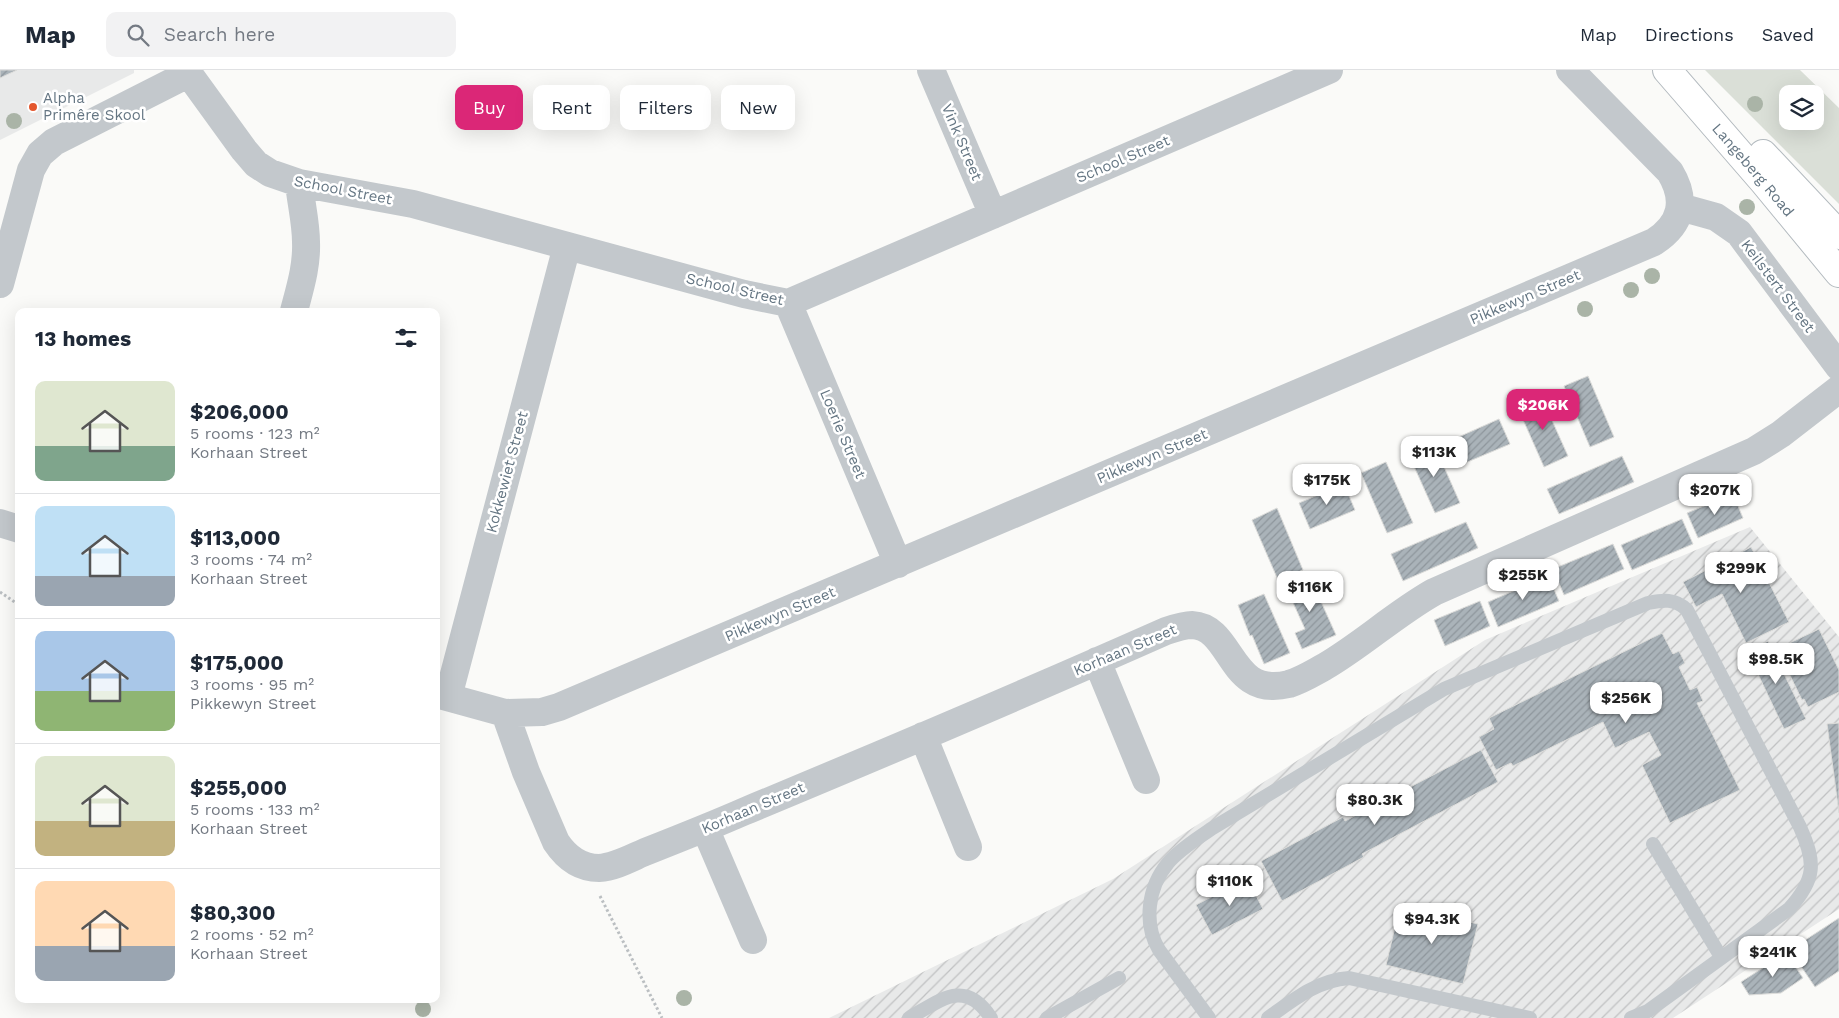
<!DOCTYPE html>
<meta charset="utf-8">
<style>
:root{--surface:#fff;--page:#f2f2f3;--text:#1f2937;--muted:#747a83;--line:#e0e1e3;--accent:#db2777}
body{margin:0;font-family:"Work Sans",sans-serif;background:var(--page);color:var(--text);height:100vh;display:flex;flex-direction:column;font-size:19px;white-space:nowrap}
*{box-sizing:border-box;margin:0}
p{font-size:16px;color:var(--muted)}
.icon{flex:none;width:28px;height:28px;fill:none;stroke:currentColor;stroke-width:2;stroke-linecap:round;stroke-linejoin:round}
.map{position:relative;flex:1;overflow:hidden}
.side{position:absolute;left:15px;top:238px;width:425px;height:695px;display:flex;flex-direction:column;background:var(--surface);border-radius:10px;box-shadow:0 5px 20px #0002}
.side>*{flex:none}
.guide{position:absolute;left:455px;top:15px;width:475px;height:45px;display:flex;gap:10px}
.tools{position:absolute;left:1779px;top:15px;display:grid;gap:10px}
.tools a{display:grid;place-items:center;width:45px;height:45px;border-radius:10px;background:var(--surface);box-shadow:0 5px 20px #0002;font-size:25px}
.price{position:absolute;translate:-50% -42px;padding:0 11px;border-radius:10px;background:#fff;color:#222;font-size:16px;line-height:32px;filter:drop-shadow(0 1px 2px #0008)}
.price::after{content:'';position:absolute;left:50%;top:30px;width:15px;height:11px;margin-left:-8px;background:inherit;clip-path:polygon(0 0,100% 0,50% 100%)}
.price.current{background:var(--accent);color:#fff}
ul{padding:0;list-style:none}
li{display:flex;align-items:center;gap:15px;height:125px;padding:0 20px}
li+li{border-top:1px solid var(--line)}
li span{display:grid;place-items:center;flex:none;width:140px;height:100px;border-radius:10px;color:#555}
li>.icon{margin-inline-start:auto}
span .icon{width:60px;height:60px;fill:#fffc;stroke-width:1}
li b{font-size:21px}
h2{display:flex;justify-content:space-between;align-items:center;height:60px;padding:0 20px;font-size:21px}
.chip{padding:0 18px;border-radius:10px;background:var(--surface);box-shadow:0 5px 20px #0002;font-size:18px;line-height:45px}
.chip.current{background:var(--accent);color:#fff}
header{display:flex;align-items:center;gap:30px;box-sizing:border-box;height:70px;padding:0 25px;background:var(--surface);border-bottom:1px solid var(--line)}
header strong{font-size:24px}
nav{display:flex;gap:28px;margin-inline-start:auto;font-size:18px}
.search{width:350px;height:45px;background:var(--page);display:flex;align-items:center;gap:12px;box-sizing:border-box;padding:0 18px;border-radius:10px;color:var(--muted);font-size:19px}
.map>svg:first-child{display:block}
</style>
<header>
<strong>Map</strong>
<div class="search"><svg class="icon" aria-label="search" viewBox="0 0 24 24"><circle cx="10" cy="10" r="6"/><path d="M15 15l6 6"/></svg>Search here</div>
<nav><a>Map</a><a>Directions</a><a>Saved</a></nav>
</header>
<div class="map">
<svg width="1839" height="948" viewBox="0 0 1839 948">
<defs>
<pattern id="industrial-furrows" width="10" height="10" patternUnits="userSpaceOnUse" patternTransform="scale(1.25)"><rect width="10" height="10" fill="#e8e9e9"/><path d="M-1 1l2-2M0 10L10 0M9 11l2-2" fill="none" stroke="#c0c1c2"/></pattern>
<pattern id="building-hatch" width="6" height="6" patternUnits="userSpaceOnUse" patternTransform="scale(1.25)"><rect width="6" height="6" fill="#aab3b9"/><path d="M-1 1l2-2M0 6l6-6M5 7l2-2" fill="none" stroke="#8e969c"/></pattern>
</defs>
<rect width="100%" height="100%" fill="#fafaf8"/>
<path fill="#e8e9e9" d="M 0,0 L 134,0 L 134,3 L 0,70 Z"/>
<path fill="url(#industrial-furrows)" d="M 1750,457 L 1839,567 L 1839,839 L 1673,948 L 829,948 L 1113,809 L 1485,570 Z"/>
<path fill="#dadfd7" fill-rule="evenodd" d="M 1705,0 L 1800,0 L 1839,38 L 1839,134 ZM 1788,24 L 1815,24 L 1815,51 L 1788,51 Z"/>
<path fill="url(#building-hatch)" stroke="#dcdcda" d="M 0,0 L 17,0 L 0,8 Z
M 1588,306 L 1614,367 L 1590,377 L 1564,316 Z
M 1541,326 L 1568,386 L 1544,397 L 1517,336 Z
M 1499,349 L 1510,374 L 1465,393 L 1454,369 Z
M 1433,372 L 1460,433 L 1435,443 L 1408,383 Z
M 1622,386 L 1634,412 L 1559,444 L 1547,419 Z
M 1386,392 L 1413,453 L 1387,463 L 1361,403 Z
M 1344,414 L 1355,440 L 1310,459 L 1299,433 Z
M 1733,424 L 1743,448 L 1698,468 L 1687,443 Z
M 1277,438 L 1303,500 L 1278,510 L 1252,450 Z
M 1682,449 L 1693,474 L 1632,500 L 1621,475 Z
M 1466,452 L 1478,478 L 1403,511 L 1391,484 Z
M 1613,474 L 1624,499 L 1564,525 L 1553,499 Z
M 1751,477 L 1789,552 L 1746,573 L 1722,524 L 1696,537 L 1683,512 Z
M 1309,505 L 1336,565 L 1302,579 L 1295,563 L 1305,559 L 1285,515 Z
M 1548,506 L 1559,531 L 1498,557 L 1488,532 Z
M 1264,524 L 1290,583 L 1264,594 L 1252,565 L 1250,566 L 1238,535 Z
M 1480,531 L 1490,556 L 1445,576 L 1434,550 Z
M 1819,559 L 1839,600 L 1839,622 L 1808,637 L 1804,629 L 1802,630 L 1777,579 Z
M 1662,563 L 1673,584 L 1679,581 L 1685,593 L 1679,597 L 1690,620 L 1697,617 L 1703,631 L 1697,633 L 1740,720 L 1670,753 L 1642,695 L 1661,685 L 1649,662 L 1615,678 L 1603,652 L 1513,696 L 1511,693 L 1496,700 L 1479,667 L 1494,659 L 1489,648 Z
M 1768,571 L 1806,649 L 1784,659 L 1747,581 Z
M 1839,653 L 1839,743 L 1827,654 Z
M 1481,680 L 1498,712 L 1362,784 L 1364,787 L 1282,831 L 1261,791 L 1343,747 L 1345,751 Z
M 1247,808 L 1263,839 L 1212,865 L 1196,835 Z
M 1400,836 L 1478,854 L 1463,914 L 1386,895 Z
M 1839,848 L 1839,901 L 1815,917 L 1790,880 Z
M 1786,883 L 1803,908 L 1781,923 L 1749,925 L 1741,912 Z"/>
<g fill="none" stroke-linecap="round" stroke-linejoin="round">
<defs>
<g id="secondary">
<path id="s1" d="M 1667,0 L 1764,112 L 1839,203"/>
<path d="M 1763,84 L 1839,165"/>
</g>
</defs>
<use href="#secondary" stroke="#b3babf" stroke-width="30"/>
<path stroke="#bbbfc2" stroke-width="3" stroke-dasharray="2.5 2.5" stroke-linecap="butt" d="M 0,522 L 19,535
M 600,826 L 662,948"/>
<path stroke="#c3c8cc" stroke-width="14" d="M 1653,774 L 1721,887
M 909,948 C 941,930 965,908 991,948
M 1047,948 L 1119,908
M 1209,948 L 1159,880 C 1143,853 1148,817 1168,793 C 1180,779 1197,769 1211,759 L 1444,619 L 1648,533 C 1663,530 1675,528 1687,540 L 1800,757 C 1816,793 1816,809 1789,839 L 1648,941 L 1631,948
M 1268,948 C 1293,930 1318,910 1349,908 L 1530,948"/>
<path stroke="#c3c8cc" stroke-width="28" d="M 186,0 L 244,80 L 256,94 L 270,103 L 299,113 L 413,134 L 744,224 L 788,233 L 1329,0
M 931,0 L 993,145
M 1680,137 L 1716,147 L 1739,163 L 1839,297
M 0,214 L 31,100 L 40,84 L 54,72 L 188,4
M 788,233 L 898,494
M 294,241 C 300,218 307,196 306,172 C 306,153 301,133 299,113
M 0,453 L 19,459
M 1097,591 L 1146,710
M 436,624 L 505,643 L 542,642 L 559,637 L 1654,172 C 1682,154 1687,130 1670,102 L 1570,0
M 448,627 L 567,176
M 505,643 L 526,702 L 556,772 C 566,787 580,798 599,798 C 615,797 631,788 645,782 C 678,769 711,756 743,742 C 885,683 1026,623 1166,561 C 1175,558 1184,555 1192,555 C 1234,557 1228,629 1289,614 C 1302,610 1313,603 1324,597 C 1362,575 1395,544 1434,522 L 1754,381 L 1781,364 L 1839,319
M 923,666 L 968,777
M 705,758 L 753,870"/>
<use href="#secondary" stroke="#fff" stroke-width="28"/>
</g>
<g fill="#aab4a7">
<circle cx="1755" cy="34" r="8"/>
<circle cx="14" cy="51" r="8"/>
<circle cx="1747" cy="137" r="8"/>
<circle cx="1652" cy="206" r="8"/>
<circle cx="1631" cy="220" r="8"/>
<circle cx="1585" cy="239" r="8"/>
<circle cx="684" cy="928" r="8"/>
<circle cx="423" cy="939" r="8"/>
</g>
<circle fill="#e4572e" stroke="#fff" stroke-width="2" cx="33" cy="37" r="5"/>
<g text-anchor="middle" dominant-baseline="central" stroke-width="5" stroke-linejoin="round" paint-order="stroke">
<g font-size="15" fill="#657683" stroke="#fff" text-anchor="start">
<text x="43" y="28">Alpha<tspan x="43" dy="17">Primêre Skool</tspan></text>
</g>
<g font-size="15" fill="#657683" stroke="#fff">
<text transform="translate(962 72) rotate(67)">Vink Street</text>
<text transform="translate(1123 89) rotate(-23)">School Street</text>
<text stroke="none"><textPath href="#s1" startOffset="132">Langeberg Road</textPath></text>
<text transform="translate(343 120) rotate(11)">School Street</text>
<text transform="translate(1778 216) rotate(53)">Keilstert Street</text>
<text transform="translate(735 219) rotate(13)">School Street</text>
<text transform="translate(1525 227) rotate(-23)">Pikkewyn Street</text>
<text transform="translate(843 364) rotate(67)">Loerie Street</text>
<text transform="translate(1152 386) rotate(-23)">Pikkewyn Street</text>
<text transform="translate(507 402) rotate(-75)">Kokkewiet Street</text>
<text transform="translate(780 544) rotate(-23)">Pikkewyn Street</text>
<text transform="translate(1125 580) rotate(-23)">Korhaan Street</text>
<text transform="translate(753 738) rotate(-23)">Korhaan Street</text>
</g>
</g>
</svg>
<div class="tools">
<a><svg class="icon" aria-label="layers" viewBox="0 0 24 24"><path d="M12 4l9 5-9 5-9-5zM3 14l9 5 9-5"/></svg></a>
</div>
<b class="price current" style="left:1543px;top:361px">$206K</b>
<b class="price" style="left:1434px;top:408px">$113K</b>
<b class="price" style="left:1327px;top:436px">$175K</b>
<b class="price" style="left:1715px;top:446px">$207K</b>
<b class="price" style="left:1741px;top:524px">$299K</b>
<b class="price" style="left:1523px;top:531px">$255K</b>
<b class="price" style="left:1310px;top:543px">$116K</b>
<b class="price" style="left:1776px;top:615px">$98.5K</b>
<b class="price" style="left:1626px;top:654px">$256K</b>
<b class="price" style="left:1375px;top:756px">$80.3K</b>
<b class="price" style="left:1230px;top:837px">$110K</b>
<b class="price" style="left:1432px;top:875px">$94.3K</b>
<b class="price" style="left:1773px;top:908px">$241K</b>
<div class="guide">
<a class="chip current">Buy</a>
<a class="chip">Rent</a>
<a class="chip">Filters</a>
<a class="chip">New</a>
</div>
<section class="side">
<h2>13 homes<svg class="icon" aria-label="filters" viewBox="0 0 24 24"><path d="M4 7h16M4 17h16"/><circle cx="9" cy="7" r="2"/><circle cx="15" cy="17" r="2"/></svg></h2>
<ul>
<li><span style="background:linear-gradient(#dfe7d0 65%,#7fa58c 0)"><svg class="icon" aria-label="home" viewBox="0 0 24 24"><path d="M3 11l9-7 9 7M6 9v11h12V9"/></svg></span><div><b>$206,000</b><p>5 rooms · 123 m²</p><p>Korhaan Street</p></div></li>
<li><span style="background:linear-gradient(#bfe0f5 70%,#9aa5b1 0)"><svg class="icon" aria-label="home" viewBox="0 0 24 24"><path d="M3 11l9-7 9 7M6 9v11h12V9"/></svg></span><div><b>$113,000</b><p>3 rooms · 74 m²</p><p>Korhaan Street</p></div></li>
<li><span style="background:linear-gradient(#a9c7e8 60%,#8fb573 0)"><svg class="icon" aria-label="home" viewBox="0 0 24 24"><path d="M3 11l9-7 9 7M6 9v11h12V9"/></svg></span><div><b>$175,000</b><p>3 rooms · 95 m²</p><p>Pikkewyn Street</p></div></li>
<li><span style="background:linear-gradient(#dfe7d0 65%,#c2b280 0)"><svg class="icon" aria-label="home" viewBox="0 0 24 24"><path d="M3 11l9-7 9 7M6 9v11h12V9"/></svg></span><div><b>$255,000</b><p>5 rooms · 133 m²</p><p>Korhaan Street</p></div></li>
<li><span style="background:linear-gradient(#ffd9b3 65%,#9aa5b1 0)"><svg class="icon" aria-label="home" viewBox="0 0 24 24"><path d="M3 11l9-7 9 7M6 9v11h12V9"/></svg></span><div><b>$80,300</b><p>2 rooms · 52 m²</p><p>Korhaan Street</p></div></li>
</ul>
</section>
</div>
